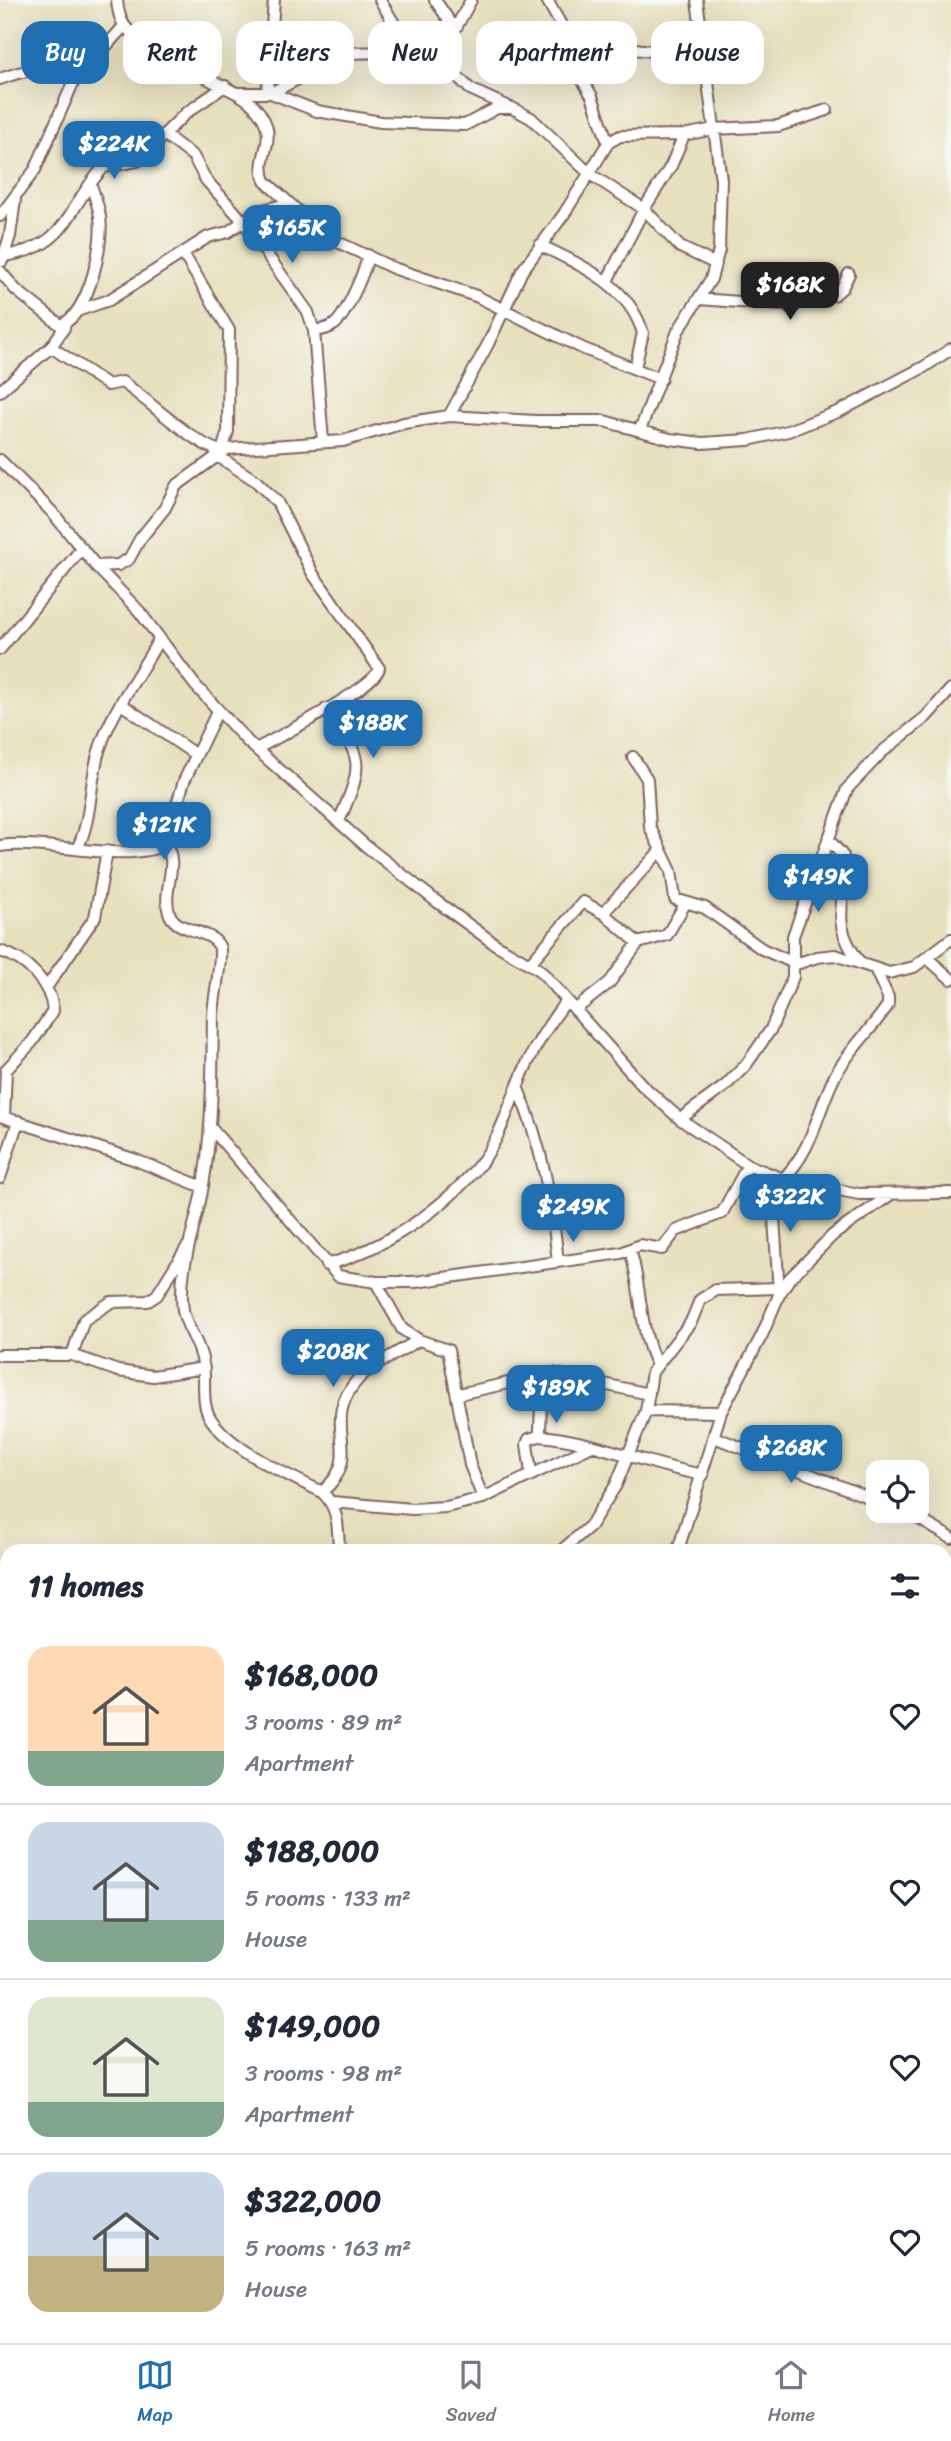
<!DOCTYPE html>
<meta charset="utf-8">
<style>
:root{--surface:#fff;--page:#f2f2f3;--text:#1f2937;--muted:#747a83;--line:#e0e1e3;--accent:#1f6fb2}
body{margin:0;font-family:Sriracha,sans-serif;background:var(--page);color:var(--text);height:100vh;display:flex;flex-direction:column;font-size:26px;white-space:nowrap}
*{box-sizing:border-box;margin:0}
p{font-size:23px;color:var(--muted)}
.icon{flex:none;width:38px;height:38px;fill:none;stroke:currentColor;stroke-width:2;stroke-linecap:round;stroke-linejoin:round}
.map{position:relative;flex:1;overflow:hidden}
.sheet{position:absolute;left:0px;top:1544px;width:952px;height:800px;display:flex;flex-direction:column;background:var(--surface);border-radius:21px 21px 0 0;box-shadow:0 7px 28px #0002}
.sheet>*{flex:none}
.banner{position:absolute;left:21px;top:21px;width:910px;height:63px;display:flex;gap:14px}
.tools{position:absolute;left:866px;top:1460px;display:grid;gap:14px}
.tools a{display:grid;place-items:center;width:63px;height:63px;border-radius:14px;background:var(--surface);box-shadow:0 7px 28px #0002;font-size:35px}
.price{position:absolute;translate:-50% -60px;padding:0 16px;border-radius:14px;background:var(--accent);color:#fff;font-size:23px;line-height:46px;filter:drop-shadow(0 2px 4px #0008)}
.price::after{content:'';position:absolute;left:50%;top:42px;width:21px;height:16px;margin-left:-10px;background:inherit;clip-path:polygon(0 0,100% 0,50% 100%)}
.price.on{background:#222;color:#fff}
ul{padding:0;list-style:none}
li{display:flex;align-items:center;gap:21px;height:175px;padding:0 28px}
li+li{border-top:2px solid var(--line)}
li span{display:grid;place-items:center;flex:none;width:196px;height:140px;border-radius:21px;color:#555}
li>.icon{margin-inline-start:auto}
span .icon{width:84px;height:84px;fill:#fffc;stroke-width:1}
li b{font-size:30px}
h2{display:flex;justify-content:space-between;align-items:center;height:84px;padding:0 28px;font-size:30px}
.tag{padding:0 24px;border-radius:21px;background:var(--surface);box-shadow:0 7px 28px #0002;font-size:24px;line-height:63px}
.tag.on{background:var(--accent);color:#fff}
.menu{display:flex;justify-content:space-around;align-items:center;height:98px;border-top:2px solid var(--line);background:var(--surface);font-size:19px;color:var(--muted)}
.menu a{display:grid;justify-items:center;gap:4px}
.menu .on{color:var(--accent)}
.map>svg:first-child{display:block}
</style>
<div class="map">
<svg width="951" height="2343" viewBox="0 0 951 2343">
<rect width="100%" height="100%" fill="#f6f6f2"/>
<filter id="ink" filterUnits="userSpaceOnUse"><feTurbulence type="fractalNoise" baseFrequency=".0143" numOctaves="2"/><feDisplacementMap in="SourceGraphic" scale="14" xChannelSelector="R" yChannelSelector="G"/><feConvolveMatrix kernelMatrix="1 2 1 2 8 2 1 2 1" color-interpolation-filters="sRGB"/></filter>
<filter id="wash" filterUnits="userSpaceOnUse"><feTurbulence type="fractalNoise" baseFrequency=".00686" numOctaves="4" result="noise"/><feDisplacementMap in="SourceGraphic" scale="28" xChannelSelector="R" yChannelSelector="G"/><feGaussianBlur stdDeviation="1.57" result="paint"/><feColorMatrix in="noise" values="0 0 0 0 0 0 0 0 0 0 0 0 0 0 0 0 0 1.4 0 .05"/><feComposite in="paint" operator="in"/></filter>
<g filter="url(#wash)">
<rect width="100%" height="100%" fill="#e7e0be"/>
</g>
<g filter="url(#ink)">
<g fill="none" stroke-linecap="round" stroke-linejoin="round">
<defs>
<path id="minor" d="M 117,0 C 120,44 147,34 176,51 C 185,56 191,66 199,73 C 216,86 239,90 254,106 C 284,139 254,153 265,181 L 325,236 L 393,268 L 476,296 L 584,349 L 661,379
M 380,0 L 415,58
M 435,0 L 455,29
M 547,0 L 565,32 L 568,56 L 592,96 L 608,143
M 567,41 L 702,57
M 449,68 L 452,35 L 471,0
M 0,79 C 27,69 53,64 82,71
M 237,93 L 271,93 L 317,111 L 381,122 L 465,125 L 497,108 L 512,108 L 531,118 L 590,174 L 644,209 L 680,247 L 716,264
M 267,93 L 274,0
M 271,93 L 348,53 L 390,52 L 449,68 L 470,89 L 507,106
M 165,135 L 193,156 L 206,180 L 243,221 L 308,312 L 314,331 L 323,441
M 0,216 L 35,170 L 73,83 L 124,26
M 540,245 C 582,266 628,284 643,333 L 635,368
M 5,256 C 72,245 65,208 104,167 L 137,161 L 186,113 L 225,86
M 2,261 L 10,236 L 15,200
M 0,271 L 16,290 L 64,328 L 51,347 L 0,391
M 607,281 L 644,209 L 671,166 L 684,135
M 699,299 L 794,306 L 813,293 L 834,295 L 842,288 L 849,274
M 80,310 L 109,300 L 208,237 L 228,232 L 258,211 L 287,204
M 63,324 C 89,311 104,245 100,217 C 99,207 94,195 91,185
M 314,331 C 321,330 329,329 335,324 C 346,315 366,269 368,255
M 51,347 L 108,385 L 122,382 C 146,398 198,448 222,451 L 228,431 L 229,330 L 184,255
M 449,416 L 488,344 L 522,271 L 564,214 L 608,143 L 620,136 L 684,135 L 714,129 L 778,126 L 827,110
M 640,430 L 678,331 L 711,279 L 719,250 L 721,180 L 697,0
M 216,455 L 256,481 L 277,502 L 313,574 L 379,668 C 377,686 276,738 256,749
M 0,460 L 52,512 L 96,566 L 139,611 L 195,685 L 248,742 L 366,846 L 436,901 L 495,944 L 540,970 L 642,1085 L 680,1119 L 748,1165 L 783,1179 L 859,1194 L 951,1193
M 96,566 L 118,565 L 129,559 L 140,539 L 165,508 L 176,486 L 227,449 L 343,441 L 404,423 L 449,416 L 536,421 L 604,421 L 670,439 L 702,443 L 748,440 L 788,431 L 840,411 L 924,367 L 951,349
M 0,649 L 82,548
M 121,704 L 196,755
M 326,709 C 363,759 365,761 339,821
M 633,757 L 647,779 L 650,827 L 671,871 L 675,899 L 705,908 L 762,949 L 794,963
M 828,839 L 843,856 C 849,905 826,918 861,964
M 165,844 C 181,863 160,893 170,915 C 179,934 212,928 220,948 C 221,970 214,993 213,1016 C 212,1073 213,1128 203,1185 C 197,1225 177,1269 183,1310 C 186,1329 200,1341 203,1364 C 206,1380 201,1401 209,1416 C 228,1449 288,1475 322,1492 C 339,1508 338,1528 339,1550
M 0,846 C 50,839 125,865 165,844 L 184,781 L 218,710
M 78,847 C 93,815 89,780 100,748 C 113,708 140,675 159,639
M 603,913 L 661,850
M 0,951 C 27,959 51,984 53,1011 L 32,1042 L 6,1070 L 4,1117
M 927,958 L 951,979
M 530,963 L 583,902 L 603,913 L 638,943
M 793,965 L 817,957 L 835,955 L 889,973 L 914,967 L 951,939
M 48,985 L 95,917 L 107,851
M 575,1010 L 610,982 L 638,943 L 667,935 L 685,904
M 518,1089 C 542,1145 552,1201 558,1262
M 0,1116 L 133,1159 L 203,1187
M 680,1119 L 725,1086 L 746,1065 L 771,1029 L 793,977 L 793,936 L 847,789 L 882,752 L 926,717 L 951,689
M 211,1128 L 338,1276 L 376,1282 L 402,1329 L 419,1340 L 448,1350 L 470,1465 L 483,1498
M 771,1174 L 779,1292
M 0,1178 L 18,1121
M 783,1179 C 815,1147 816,1112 836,1074 C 850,1049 872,1029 888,1005 L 888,997 L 876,971
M 630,1250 C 642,1287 639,1331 657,1365
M 326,1265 C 384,1249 443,1210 481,1163 C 504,1133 512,1093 529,1060 C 539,1039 552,1020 566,1001
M 376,1282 L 415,1282 L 621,1253 L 640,1245 L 662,1249 L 676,1231 L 722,1213 L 748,1165
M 0,1355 L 72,1355 L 118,1371 L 153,1376 L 204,1368
M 72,1355 L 84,1320 L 111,1302 L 148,1301 L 157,1295 L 187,1247
M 459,1394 L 553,1373 L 649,1394
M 646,1411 L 721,1412
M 539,1436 C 593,1440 648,1465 703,1475
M 714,1437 L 878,1501
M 531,1473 L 527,1444 L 529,1439 L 539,1436 L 540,1431 L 542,1374
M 322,1492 C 369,1452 315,1425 360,1377 C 370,1367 404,1349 419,1340
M 332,1502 L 412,1509 L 446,1507 L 483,1498 L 592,1446
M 904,1510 L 951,1538
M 562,1550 L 590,1526 L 616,1485 L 646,1411 L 652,1372 L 691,1322 L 700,1300 L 716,1290 L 778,1288
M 678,1550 L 721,1412 L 762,1335 L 779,1295 L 789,1279 L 833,1235 L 890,1195
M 0,1577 L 7,1578
M 0,1854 L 7,1852
M 945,1992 L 951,1992
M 0,2004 L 7,2013
M 0,2083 L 7,2082
M 945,2134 L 951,2135
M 0,2214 L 7,2214
M 0,2270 L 7,2284
M 0,2323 L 7,2319
M 229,2336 L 232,2343
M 771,2336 L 772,2343
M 87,2343 L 92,2336
M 415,2343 L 415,2336
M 442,2343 L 448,2336
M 619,2343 L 620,2336"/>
</defs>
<use href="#minor" stroke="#81635e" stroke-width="14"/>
<use href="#minor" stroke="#fff" stroke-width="10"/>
</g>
</g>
</svg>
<div class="tools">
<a><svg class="icon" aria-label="locate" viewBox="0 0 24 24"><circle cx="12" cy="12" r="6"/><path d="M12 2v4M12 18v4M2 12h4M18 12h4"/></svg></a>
</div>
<b class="price" style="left:114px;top:181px">$224K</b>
<b class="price" style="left:292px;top:265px">$165K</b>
<b class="price on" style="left:790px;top:322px">$168K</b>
<b class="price" style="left:373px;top:760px">$188K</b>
<b class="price" style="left:164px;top:862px">$121K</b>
<b class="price" style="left:818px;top:914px">$149K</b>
<b class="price" style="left:790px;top:1234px">$322K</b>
<b class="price" style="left:573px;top:1244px">$249K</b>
<b class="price" style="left:333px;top:1389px">$208K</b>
<b class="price" style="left:556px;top:1425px">$189K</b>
<b class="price" style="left:791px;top:1485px">$268K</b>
<div class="banner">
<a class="tag on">Buy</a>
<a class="tag">Rent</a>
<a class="tag">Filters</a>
<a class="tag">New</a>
<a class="tag">Apartment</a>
<a class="tag">House</a>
</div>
<section class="sheet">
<h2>11 homes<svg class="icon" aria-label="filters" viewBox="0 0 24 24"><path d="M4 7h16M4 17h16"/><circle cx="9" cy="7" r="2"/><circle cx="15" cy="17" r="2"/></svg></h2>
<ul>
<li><span style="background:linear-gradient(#ffd9b3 75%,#7fa58c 0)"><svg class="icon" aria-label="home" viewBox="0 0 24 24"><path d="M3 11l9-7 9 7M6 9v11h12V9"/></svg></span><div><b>$168,000</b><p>3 rooms · 89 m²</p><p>Apartment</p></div><svg class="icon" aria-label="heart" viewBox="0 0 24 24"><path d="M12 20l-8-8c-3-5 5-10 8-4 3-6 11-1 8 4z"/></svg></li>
<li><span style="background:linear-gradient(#c9d6e8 70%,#7fa58c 0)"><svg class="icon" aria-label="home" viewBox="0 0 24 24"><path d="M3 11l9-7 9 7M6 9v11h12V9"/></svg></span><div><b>$188,000</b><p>5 rooms · 133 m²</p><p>House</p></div><svg class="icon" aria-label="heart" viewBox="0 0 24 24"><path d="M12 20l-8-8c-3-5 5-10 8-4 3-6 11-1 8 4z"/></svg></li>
<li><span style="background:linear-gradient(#dfe7d0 75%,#7fa58c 0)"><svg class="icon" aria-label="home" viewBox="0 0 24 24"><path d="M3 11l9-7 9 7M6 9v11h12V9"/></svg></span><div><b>$149,000</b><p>3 rooms · 98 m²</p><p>Apartment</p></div><svg class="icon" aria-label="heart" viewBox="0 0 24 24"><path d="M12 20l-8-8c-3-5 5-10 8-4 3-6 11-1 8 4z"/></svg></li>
<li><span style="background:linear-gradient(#c9d6e8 60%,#c2b280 0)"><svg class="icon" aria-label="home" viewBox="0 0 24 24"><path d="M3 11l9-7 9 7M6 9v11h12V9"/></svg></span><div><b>$322,000</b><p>5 rooms · 163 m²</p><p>House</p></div><svg class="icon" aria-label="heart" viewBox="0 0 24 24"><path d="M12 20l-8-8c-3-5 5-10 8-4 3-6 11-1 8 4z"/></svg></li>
</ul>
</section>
</div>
<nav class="menu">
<a class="on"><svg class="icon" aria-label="map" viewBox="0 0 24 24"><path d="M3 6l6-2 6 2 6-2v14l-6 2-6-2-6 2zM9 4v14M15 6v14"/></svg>Map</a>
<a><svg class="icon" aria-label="saved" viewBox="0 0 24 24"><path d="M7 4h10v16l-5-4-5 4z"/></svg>Saved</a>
<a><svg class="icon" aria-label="home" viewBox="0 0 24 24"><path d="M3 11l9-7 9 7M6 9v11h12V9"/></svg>Home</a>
</nav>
